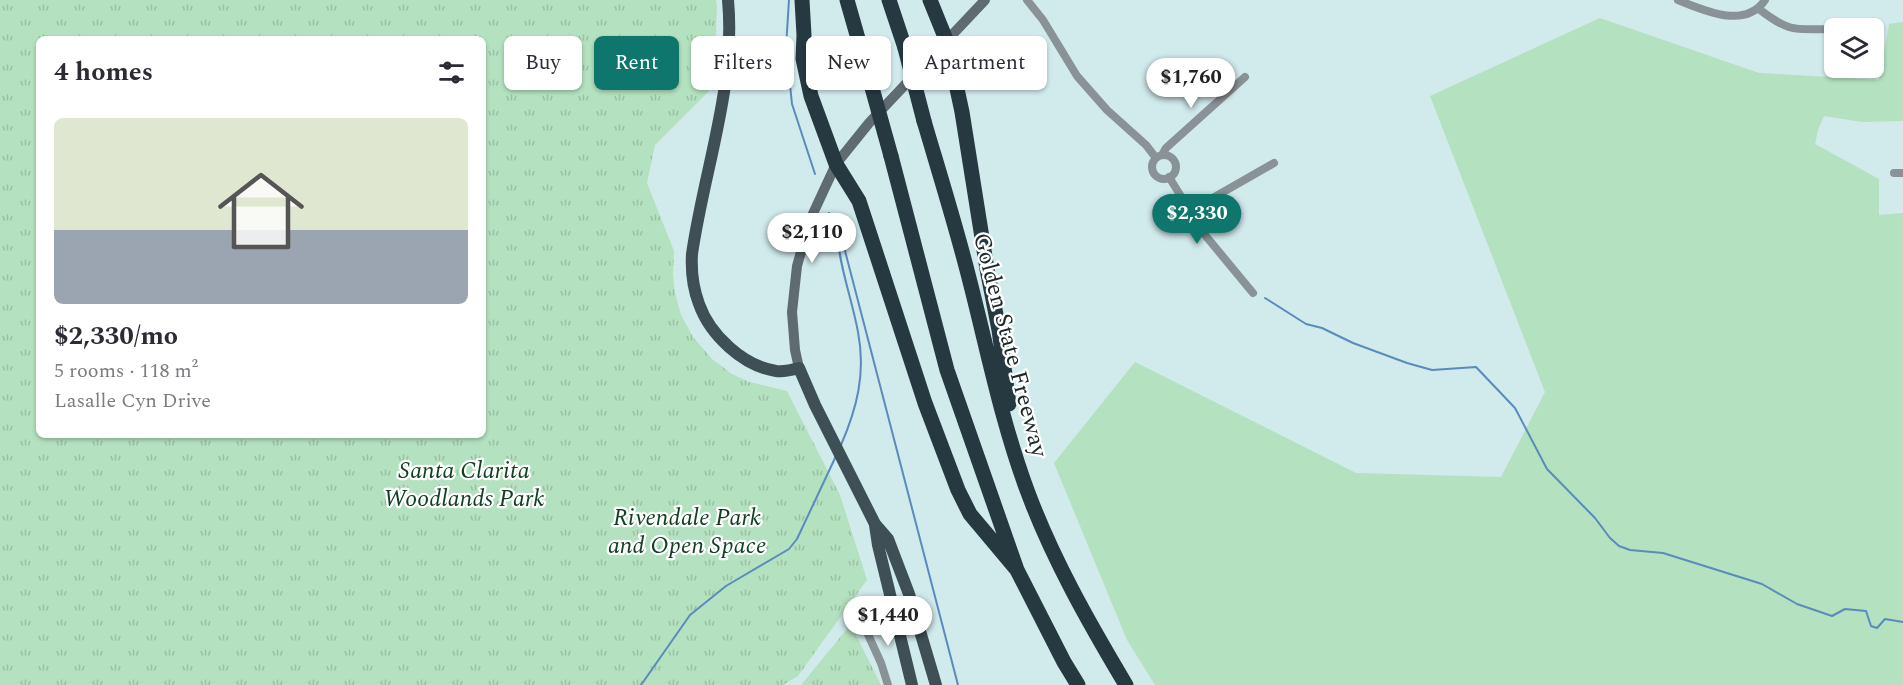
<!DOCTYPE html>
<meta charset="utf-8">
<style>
:root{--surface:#fff;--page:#f2f2f3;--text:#2b2b33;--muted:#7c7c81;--accent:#0f766e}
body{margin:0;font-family:Spectral,serif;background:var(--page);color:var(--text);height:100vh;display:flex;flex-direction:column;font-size:22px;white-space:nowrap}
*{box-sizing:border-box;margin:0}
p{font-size:20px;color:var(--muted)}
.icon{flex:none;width:33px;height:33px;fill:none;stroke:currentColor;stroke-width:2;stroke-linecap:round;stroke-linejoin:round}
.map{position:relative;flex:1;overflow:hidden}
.drawer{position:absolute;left:36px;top:36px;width:450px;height:402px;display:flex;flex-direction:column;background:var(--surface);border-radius:9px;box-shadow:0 2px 4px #0004}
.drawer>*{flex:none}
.top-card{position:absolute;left:504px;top:36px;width:570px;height:54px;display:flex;gap:12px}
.controls{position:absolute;left:1824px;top:18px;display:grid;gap:12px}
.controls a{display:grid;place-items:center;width:60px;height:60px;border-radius:9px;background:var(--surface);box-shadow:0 2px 4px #0004;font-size:30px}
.price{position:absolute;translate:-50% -51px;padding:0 14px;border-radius:21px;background:#fff;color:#222;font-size:20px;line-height:39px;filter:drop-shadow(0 2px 3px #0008)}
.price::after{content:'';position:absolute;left:50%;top:36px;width:18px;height:14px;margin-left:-9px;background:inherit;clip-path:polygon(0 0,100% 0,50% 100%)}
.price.current{background:var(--accent);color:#fff}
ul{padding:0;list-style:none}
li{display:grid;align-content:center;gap:12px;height:318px;padding:0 18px}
li span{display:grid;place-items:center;height:186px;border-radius:9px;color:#555}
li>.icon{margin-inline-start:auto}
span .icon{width:108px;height:108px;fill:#fffc;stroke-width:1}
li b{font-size:26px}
h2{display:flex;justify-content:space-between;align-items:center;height:72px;padding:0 18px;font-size:26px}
.tag{padding:0 21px;border-radius:9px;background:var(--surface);box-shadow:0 2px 4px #0004;font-size:21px;line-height:54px}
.tag.current{background:var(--accent);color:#fff}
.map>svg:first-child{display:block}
</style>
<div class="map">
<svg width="1903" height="685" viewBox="0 0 1903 685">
<defs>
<pattern id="park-tufts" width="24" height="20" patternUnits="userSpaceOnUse" patternTransform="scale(1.5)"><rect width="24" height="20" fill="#b4e1bf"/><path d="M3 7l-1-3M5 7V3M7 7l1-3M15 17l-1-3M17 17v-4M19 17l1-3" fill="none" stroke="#9ac1a4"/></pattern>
</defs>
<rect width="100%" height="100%" fill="#d1eaec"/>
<path fill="#b4e1bf" d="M 1600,18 L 1759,73 L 1879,80 L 1889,24 L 1903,22 L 1903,121 L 1862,122 L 1824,116 L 1818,130 L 1815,144 L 1879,179 L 1879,215 L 1903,213 L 1903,685 L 1155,685 L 1127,640 L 1054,463 L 1135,362 L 1356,473 L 1501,477 L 1545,392 L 1430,96 Z"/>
<path fill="url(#park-tufts)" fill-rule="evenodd" d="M 0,0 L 716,0 L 717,6 L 714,86 L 655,145 L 647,183 L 674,251 L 673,274 L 675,293 L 681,315 L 693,337 L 712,359 L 732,374 L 749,382 L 787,391 L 840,495 L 867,580 L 798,676 L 783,685 L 0,685 ZM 39,39 L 483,39 L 483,435 L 39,435 Z
M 860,613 L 855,623 L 856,635 L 881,685 L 801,685 Z"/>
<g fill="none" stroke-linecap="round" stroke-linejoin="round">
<path stroke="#5a8bbd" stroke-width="2" d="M 789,0 L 786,47 L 792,104 L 815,174
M 829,213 L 844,247 L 958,685
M 837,232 C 839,266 852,299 858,332 C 866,373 857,408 841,445
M 1265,298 L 1306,324 L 1322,328 L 1353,343 L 1407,363 L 1432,370 L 1476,367 L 1515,408 L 1547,469 L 1595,518 L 1610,538 L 1619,546 L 1630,550 L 1663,553 L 1762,584 L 1797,604 L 1832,616 L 1845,609 L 1866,611 L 1871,626 L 1877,628 L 1885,619 L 1903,622
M 641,685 L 690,615 L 726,586 L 789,549 L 797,539 L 836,456"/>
<path stroke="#899296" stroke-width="8" d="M 1027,0 L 1043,20 L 1077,76 L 1107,110 L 1146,145 L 1156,158
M 1678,0 C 1703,10 1745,30 1765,0
M 1759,9 C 1791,34 1796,29 1834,29
M 1874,34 L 1880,35
M 1162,155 L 1166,148 L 1245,77
M1152 167a12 12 0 1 1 24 0a12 12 0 1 1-24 0Z
M 1894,173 L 1903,173
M 1169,177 L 1205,235 L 1253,293
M 1190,211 L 1274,163
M 861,619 L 881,663 L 888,685"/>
<path stroke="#5e6b71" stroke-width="10" d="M 799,368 L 795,350 L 792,312 L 797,266 L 810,220 L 836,164 L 869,123 L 985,0"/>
<path stroke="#3f4f56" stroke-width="12" d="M 728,0 C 736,87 704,170 692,254 C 691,271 693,288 699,304 C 710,335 743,366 776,371 C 784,372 792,370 799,368 L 815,405 L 875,524 L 888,539 L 909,594 L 936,685
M 875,525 L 878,545 L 912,685"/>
<path stroke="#263840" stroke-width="15" d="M 802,0 L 804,35 L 803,59 L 811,96 L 836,164 L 859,201 L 925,403 L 958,490 L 970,514 L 1017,570
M 847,0 L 869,77
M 889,0 L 905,48
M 930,0 L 947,42 L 962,112 L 987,269 L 999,330 L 1009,404
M 924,121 C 939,172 955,223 968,274 C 987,347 1001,420 1027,490 C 1052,558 1089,623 1126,685
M 891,156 L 947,370 L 1017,570 L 1064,662 L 1078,685"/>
<path stroke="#263840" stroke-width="15" d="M 905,48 L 924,121
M 869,77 L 891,156"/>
</g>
<g text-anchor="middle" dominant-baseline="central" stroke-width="4.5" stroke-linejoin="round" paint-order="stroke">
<g font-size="24" fill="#1e2829" stroke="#fff">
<text transform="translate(1010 345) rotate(75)">Golden State Freeway</text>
</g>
<g font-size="24" font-style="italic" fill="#104022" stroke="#fff">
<text x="464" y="471">Santa Clarita<tspan x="464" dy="28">Woodlands Park</tspan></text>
<text x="687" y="518">Rivendale Park<tspan x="687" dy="28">and Open Space</tspan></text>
</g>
</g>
</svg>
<div class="controls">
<a><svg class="icon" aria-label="layers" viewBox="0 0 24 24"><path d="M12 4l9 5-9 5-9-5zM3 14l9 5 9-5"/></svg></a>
</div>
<b class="price" style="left:1191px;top:109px">$1,760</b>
<b class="price current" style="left:1197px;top:245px">$2,330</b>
<b class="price" style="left:812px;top:264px">$2,110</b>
<b class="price" style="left:888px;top:647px">$1,440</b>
<div class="top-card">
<a class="tag">Buy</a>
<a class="tag current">Rent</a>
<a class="tag">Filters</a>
<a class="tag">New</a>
<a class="tag">Apartment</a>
</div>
<section class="drawer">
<h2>4 homes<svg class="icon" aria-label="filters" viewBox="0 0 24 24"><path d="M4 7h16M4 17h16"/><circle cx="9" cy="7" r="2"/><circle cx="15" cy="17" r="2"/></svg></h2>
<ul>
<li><span style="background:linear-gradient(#dfe7d0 60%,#9aa5b1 0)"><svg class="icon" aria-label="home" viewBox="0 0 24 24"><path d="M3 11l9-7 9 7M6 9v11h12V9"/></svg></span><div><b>$2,330/mo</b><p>5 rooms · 118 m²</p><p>Lasalle Cyn Drive</p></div></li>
</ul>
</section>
</div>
